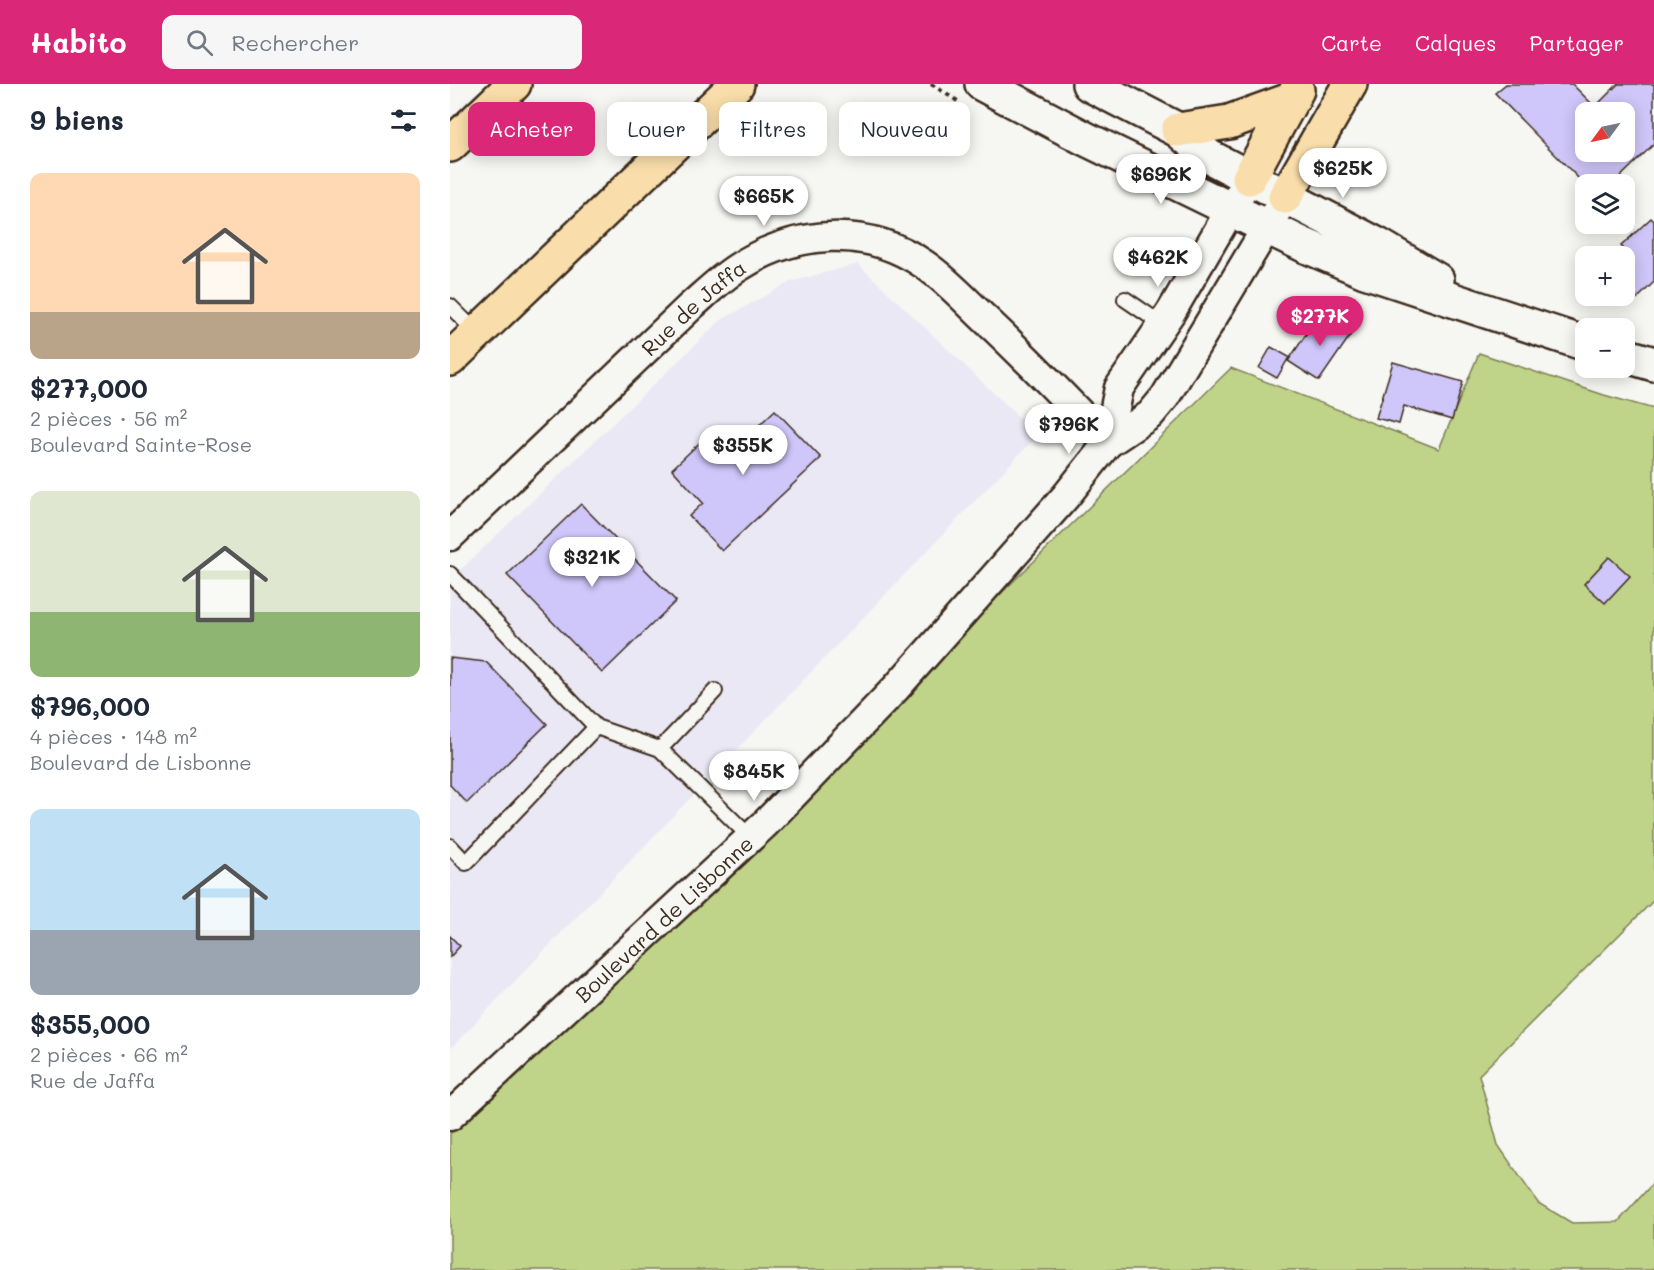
<!DOCTYPE html>
<html lang="fr">
<meta charset="utf-8">
<style>
:root{--surface:#fff;--page:#f6f6f7;--text:#1f2937;--muted:#747a83;--accent:#db2777}
body{margin:0;font-family:Mali,sans-serif;background:var(--page);color:var(--text);height:100vh;display:flex;flex-direction:column;font-size:22px;white-space:nowrap}
*{box-sizing:border-box;margin:0}
p{font-size:20px;color:var(--muted)}
.icon{flex:none;width:33px;height:33px;fill:none;stroke:currentColor;stroke-width:2;stroke-linecap:round;stroke-linejoin:round}
.map{position:relative;flex:1;overflow:hidden}
.side{display:flex;flex-direction:column;background:var(--surface);width:450px}
.side>*{flex:none}
.banner{position:absolute;left:18px;top:18px;width:570px;height:54px;display:flex;gap:12px}
.needle{width:39px;rotate:237deg}
.fabs{position:absolute;left:1125px;top:18px;display:grid;gap:12px}
.fabs a{display:grid;place-items:center;width:60px;height:60px;border-radius:12px;background:var(--surface);box-shadow:0 3px 15px #0003;font-size:30px}
.price{position:absolute;translate:-50% -51px;padding:0 14px;border-radius:21px;background:#fff;color:#222;font-size:20px;line-height:39px;filter:drop-shadow(0 2px 3px #0008)}
.price::after{content:'';position:absolute;left:50%;top:36px;width:18px;height:14px;margin-left:-9px;background:inherit;clip-path:polygon(0 0,100% 0,50% 100%)}
.price.on{background:var(--accent);color:#fff}
ul{padding:0;list-style:none}
li{display:grid;align-content:center;gap:12px;height:318px;padding:0 30px}
li span{display:grid;place-items:center;height:186px;border-radius:12px;color:#555}
li>.icon{margin-inline-start:auto}
span .icon{width:108px;height:108px;fill:#fffc;stroke-width:1}
li b{font-size:26px}
h2{display:flex;justify-content:space-between;align-items:center;height:72px;padding:0 30px;font-size:26px}
.pill{padding:0 21px;border-radius:12px;background:var(--surface);box-shadow:0 3px 15px #0003;font-size:21px;line-height:54px}
.pill.on{background:var(--accent);color:#fff}
header{display:flex;align-items:center;gap:36px;box-sizing:border-box;height:84px;padding:0 30px;background:var(--accent);color:#fff}
header strong{font-size:28px}
nav{display:flex;gap:33px;margin-inline-start:auto;font-size:21px}
.search{width:420px;height:54px;background:var(--page);display:flex;align-items:center;gap:15px;box-sizing:border-box;padding:0 21px;border-radius:12px;color:var(--muted);font-size:22px}
main{display:flex;flex:1;min-height:0}
.map>svg:first-child{display:block}
</style>
<header>
<strong>Habito</strong>
<div class="search"><svg class="icon" aria-label="search" viewBox="0 0 24 24"><circle cx="10" cy="10" r="6"/><path d="M15 15l6 6"/></svg>Rechercher</div>
<nav><a>Carte</a><a>Calques</a><a>Partager</a></nav>
</header>
<main>
<section class="side">
<h2>9 biens<svg class="icon" aria-label="filters" viewBox="0 0 24 24"><path d="M4 7h16M4 17h16"/><circle cx="9" cy="7" r="2"/><circle cx="15" cy="17" r="2"/></svg></h2>
<ul>
<li><span style="background:linear-gradient(#ffd9b3 75%,#b9a48a 0)"><svg class="icon" aria-label="home" viewBox="0 0 24 24"><path d="M3 11l9-7 9 7M6 9v11h12V9"/></svg></span><div><b>$277,000</b><p>2 pièces · 56 m²</p><p>Boulevard Sainte-Rose</p></div></li>
<li><span style="background:linear-gradient(#dfe7d0 65%,#8fb573 0)"><svg class="icon" aria-label="home" viewBox="0 0 24 24"><path d="M3 11l9-7 9 7M6 9v11h12V9"/></svg></span><div><b>$796,000</b><p>4 pièces · 148 m²</p><p>Boulevard de Lisbonne</p></div></li>
<li><span style="background:linear-gradient(#bfe0f5 65%,#9aa5b1 0)"><svg class="icon" aria-label="home" viewBox="0 0 24 24"><path d="M3 11l9-7 9 7M6 9v11h12V9"/></svg></span><div><b>$355,000</b><p>2 pièces · 66 m²</p><p>Rue de Jaffa</p></div></li>
</ul>
</section>
<div class="map">
<svg width="1204" height="1186" viewBox="0 0 1204 1186">
<rect width="100%" height="100%" fill="#f6f6f2"/>
<filter id="ink" filterUnits="userSpaceOnUse"><feTurbulence type="fractalNoise" baseFrequency=".0167" numOctaves="2"/><feDisplacementMap in="SourceGraphic" scale="12" xChannelSelector="R" yChannelSelector="G"/><feConvolveMatrix kernelMatrix="1 2 1 2 8 2 1 2 1" color-interpolation-filters="sRGB"/></filter>
<g filter="url(#ink)">
<path fill="#eae8f4" d="M 408,180 L 588,351 L 0,965 L 0,496 L 270,237 L 340,198 Z"/>
<path fill="#bfd389" stroke="#7d7e54" stroke-width="1.5" d="M 1029,269 L 1154,311 L 1204,325 L 1204,816 L 1029,991 L 1048,1061 L 1088,1119 L 1122,1139 L 1168,1138 L 1204,1098 L 1204,1186 L 0,1186 L 0,1050 L 781,284 L 989,365 Z"/>
<path fill="#cfc6f9" stroke="#3b2a1e" stroke-width="1.5" fill-rule="evenodd" d="M 1056,0 L 1122,0 L 1145,23 L 1168,0 L 1204,0 L 1204,60 L 1163,100 L 1136,102 L 1045,9 ZM 1136,28 L 1174,28 L 1174,68 L 1136,68 Z
M 1201,134 L 1204,137 L 1204,198 L 1187,215 L 1174,202 L 1174,180 L 1182,173 L 1171,162 Z
M 871,228 L 902,249 L 869,297 L 838,277 Z
M 821,263 L 839,273 L 827,294 L 809,284 Z
M 943,278 L 1013,298 L 1002,336 L 954,322 L 949,340 L 926,334 Z
M 325,326 L 371,374 L 272,467 L 239,432 L 253,419 L 222,385 L 266,343 L 285,364 Z
M 131,420 L 226,517 L 152,589 L 57,491 Z
M 1159,473 L 1180,492 L 1155,519 L 1134,500 Z
M 0,574 L 36,578 L 97,640 L 17,719 L 0,701 Z
M 0,852 L 10,862 L 0,873 Z"/>
<g fill="none" stroke-linecap="round" stroke-linejoin="round">
<defs>
<path id="lane" d="M 675,215 L 713,241
M 0,222 L 27,249
M 0,490 L 146,643 L 16,779 L 0,762
M 146,643 L 210,665 L 300,753
M 210,665 L 265,607"/>
<g id="street">
<path d="M 658,359 L 669,304 L 721,228 L 799,94"/>
<path id="s1" d="M 0,452 L 241,222 C 256,209 270,195 287,184 C 345,146 416,140 475,181 C 497,196 516,217 536,236 C 578,275 618,317 658,359"/>
<path id="s2" d="M 0,1032 L 314,741 L 446,604 L 616,412 L 658,359 L 700,331 L 715,313 L 835,113"/>
</g>
<path id="secondary" d="M 532,0 L 636,55 L 854,161 L 915,187 L 1136,260
M 639,0 L 728,46 L 758,72 L 928,161 L 987,196
M 1174,271 L 1204,280"/>
<path id="highway" d="M 728,46 L 779,38 L 843,15
M 0,61 L 64,0
M 799,94 L 847,6
M 835,113 L 900,0
M 0,275 L 287,0"/>
</defs>
<use href="#lane" stroke="#3b2a1e" stroke-width="18"/>
<use href="#street" stroke="#3b2a1e" stroke-width="33"/>
<use href="#secondary" stroke="#3b2a1e" stroke-width="38"/>
<use href="#highway" stroke="#3b2a1e" stroke-width="38"/>
<path stroke="#3b2a1e" stroke-width="4" stroke-dasharray="4.5 4.5" stroke-linecap="butt" d="M 481,0 L 509,18"/>
<use href="#lane" stroke="#f6f6f2" stroke-width="14"/>
<use href="#street" stroke="#f6f6f2" stroke-width="28"/>
<use href="#secondary" stroke="#f6f6f2" stroke-width="33"/>
<use href="#highway" stroke="#f9deab" stroke-width="33"/>
</g>
</g>
<g text-anchor="middle" dominant-baseline="central" stroke-width="4.5" stroke-linejoin="round" paint-order="stroke">
<g font-size="21" fill="#3b2a1e" stroke="#f6f6f2">
<text stroke="none"><textPath href="#s1" startOffset="334">Rue de Jaffa</textPath></text>
<text stroke="none"><textPath href="#s2" startOffset="291">Boulevard de Lisbonne</textPath></text>
</g>
</g>
</svg>
<div class="fabs">
<a><svg class="needle" viewBox="-14 -14 28 28"><path d="M0-13l5 13h-10z" fill="#e53935"/><path d="M0 13l5-13h-10z" fill="#747a83"/></svg></a>
<a><svg class="icon" aria-label="layers" viewBox="0 0 24 24"><path d="M12 4l9 5-9 5-9-5zM3 14l9 5 9-5"/></svg></a>
<a>+</a>
<a>−</a>
</div>
<b class="price" style="left:893px;top:115px">$625K</b>
<b class="price" style="left:711px;top:121px">$696K</b>
<b class="price" style="left:314px;top:143px">$665K</b>
<b class="price" style="left:708px;top:204px">$462K</b>
<b class="price on" style="left:870px;top:263px">$277K</b>
<b class="price" style="left:619px;top:371px">$796K</b>
<b class="price" style="left:293px;top:392px">$355K</b>
<b class="price" style="left:142px;top:504px">$321K</b>
<b class="price" style="left:304px;top:718px">$845K</b>
<div class="banner">
<a class="pill on">Acheter</a>
<a class="pill">Louer</a>
<a class="pill">Filtres</a>
<a class="pill">Nouveau</a>
</div>
</div>
</main>
